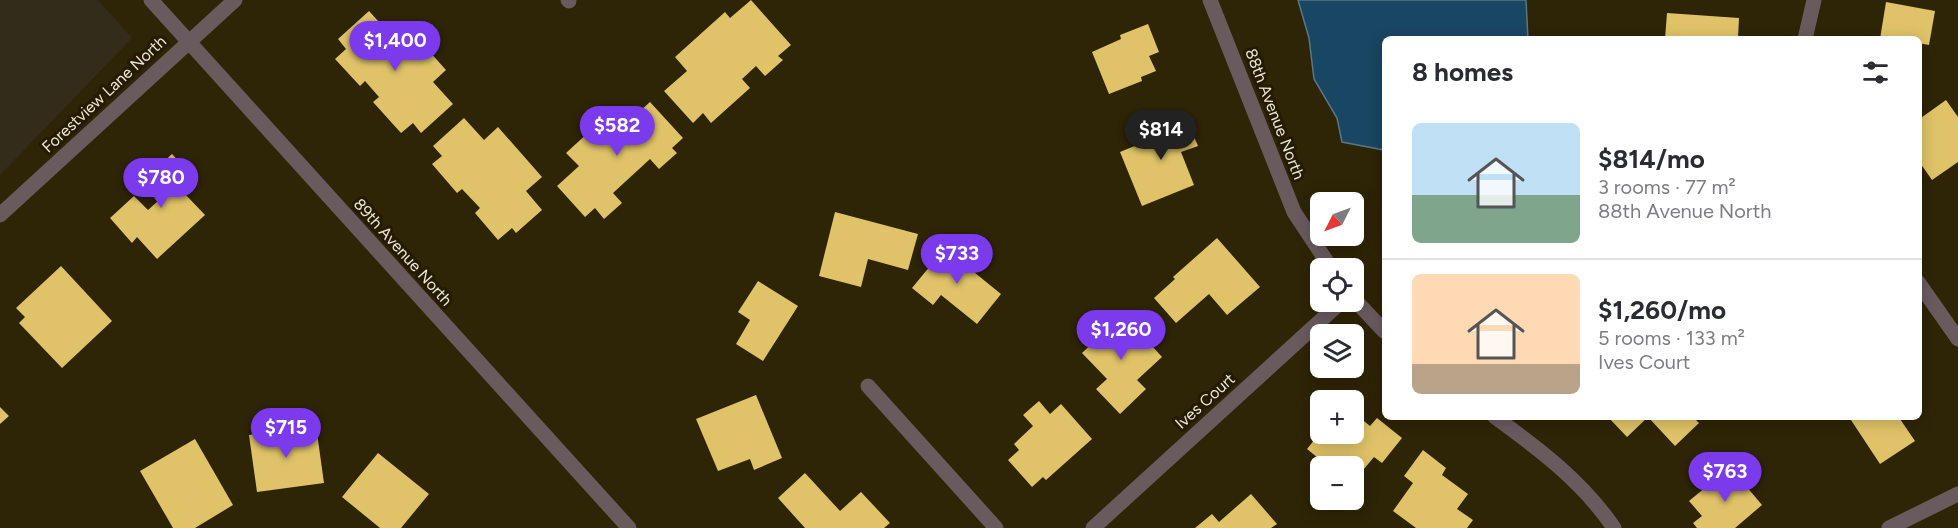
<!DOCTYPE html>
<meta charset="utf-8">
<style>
:root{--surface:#fff;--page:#f7f7f7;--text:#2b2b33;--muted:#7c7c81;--line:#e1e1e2;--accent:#7c3aed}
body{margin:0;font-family:Figtree,sans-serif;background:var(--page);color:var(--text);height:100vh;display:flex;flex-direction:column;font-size:22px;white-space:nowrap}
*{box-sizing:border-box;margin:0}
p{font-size:20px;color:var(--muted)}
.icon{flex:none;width:33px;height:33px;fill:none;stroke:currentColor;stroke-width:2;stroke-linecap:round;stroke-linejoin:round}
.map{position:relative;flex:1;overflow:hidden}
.sheet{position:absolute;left:1382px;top:36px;width:540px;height:384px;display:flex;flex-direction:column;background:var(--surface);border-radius:9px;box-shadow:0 3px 15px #0003}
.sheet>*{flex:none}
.needle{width:39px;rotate:228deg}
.buttons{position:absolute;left:1310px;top:192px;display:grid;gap:12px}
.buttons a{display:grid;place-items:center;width:54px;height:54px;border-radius:9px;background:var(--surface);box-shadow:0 3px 15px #0003;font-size:30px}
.price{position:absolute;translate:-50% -51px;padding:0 14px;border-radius:21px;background:var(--accent);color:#fff;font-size:20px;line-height:39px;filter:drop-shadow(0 2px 3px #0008)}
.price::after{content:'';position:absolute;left:50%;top:36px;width:18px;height:14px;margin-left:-9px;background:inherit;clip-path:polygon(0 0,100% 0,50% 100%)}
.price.selected{background:#222;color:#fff}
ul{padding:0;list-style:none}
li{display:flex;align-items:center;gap:18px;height:150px;padding:0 30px}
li+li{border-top:2px solid var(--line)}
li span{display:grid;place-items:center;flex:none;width:168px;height:120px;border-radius:9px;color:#555}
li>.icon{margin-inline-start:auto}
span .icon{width:72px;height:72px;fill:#fffc;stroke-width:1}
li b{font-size:26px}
h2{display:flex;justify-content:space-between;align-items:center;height:72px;padding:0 30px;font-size:26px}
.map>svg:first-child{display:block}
</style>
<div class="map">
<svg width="1958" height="528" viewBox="0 0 1958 528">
<rect width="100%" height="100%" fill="#2e2406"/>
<path fill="#332c1b" d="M 0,0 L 98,0 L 132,38 L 0,175 Z"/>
<path fill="#194663" stroke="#597786" stroke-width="1.5" d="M 1298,0 L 1526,0 L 1528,39 L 1384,39 L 1384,150 L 1342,142 L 1337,118 L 1314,79 L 1309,38 Z"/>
<path fill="#e0c368" d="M 751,0 L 791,45 L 778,56 L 783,60 L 765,76 L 756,66 L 742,79 L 750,88 L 711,123 L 703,113 L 693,123 L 664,91 L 687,71 L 675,57 L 725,12 L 730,18 Z
M 1886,2 L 1935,11 L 1929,45 L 1918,43 L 1918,39 L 1880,39 Z
M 369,11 L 389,33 L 402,21 L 446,70 L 433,82 L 453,104 L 421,133 L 413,123 L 401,133 L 373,102 L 379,97 L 365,81 L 360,86 L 335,59 L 346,49 L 338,39 Z
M 1667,13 L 1739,18 L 1738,39 L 1665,39 Z
M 1148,24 L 1159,52 L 1149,56 L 1156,71 L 1141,77 L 1142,81 L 1109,94 L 1092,52 L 1121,39 L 1120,35 Z
M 1946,100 L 1958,117 L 1958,162 L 1932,180 L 1918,160 L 1918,120 Z
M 650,102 L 683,138 L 672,148 L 677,153 L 659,169 L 650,159 L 613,193 L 622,203 L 604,219 L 595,208 L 585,217 L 557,186 L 579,166 L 566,153 L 615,108 L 628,122 Z
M 1184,114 L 1198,146 L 1181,152 L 1194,185 L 1142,206 L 1120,152 L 1154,138 L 1150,128 Z
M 464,118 L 484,140 L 498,127 L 542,177 L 526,191 L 542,210 L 516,233 L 512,228 L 498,240 L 475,213 L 480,208 L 462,189 L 457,193 L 432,164 L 442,156 L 433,146 Z
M 172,154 L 197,181 L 184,193 L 205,215 L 157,259 L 137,237 L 132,243 L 110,218 L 134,196 L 148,210 L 158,201 L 141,183 Z
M 835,212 L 918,234 L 908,270 L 868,259 L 861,287 L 819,276 Z
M 1217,238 L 1260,287 L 1227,315 L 1209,294 L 1176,323 L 1154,298 L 1175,279 L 1173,277 Z
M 949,243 L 968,259 L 964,264 L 1001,294 L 977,324 L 941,295 L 933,305 L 912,288 Z
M 61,266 L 112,321 L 62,368 L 19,323 L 25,317 L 16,308 Z
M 758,281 L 798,306 L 763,361 L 736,344 L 750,320 L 738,312 Z
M 1112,310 L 1121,320 L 1125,316 L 1162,357 L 1137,380 L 1146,389 L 1120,414 L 1096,389 L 1107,379 L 1082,353 L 1106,330 L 1099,322 Z
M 756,395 L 782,458 L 754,470 L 750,459 L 718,471 L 696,419 Z
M 1039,401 L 1050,414 L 1061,404 L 1092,439 L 1046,480 L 1043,477 L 1032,487 L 1008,460 L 1019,450 L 1014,444 L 1033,426 L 1023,415 Z
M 0,407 L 9,416 L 0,424 Z
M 1353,412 L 1370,426 L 1377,418 L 1402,438 L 1382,463 L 1374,457 L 1353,482 L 1353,466 L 1328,466 L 1307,449 L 1319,434 L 1353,434 Z
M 1608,417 L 1693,417 L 1699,423 L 1675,446 L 1648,417 L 1627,437 Z
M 1849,417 L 1903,417 L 1900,419 L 1915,441 L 1880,464 Z
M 316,426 L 324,483 L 257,492 L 249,435 Z
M 195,439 L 233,505 L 195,528 L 173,528 L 140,471 Z
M 1423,450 L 1446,468 L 1442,475 L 1468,494 L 1457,509 L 1473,520 L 1467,528 L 1416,528 L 1393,511 L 1413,483 L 1404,476 Z
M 378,453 L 429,494 L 401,528 L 380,528 L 342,497 Z
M 1730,467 L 1762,505 L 1735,528 L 1697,528 L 1693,523 L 1702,516 L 1689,501 Z
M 805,473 L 840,511 L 861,492 L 890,523 L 884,528 L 805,528 L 778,498 Z
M 1251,494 L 1277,524 L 1271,528 L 1195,528 L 1212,514 L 1219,522 Z"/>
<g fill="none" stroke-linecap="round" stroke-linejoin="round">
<path stroke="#695a5e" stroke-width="15" d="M 151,0 L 629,528
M 568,0 L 569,1
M 1210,0 L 1294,212 L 1331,268
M 1805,39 L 1814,0
M 0,215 L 235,0
M 1918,282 L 1958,339
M 1353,298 L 1384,331
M 868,386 L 996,528
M 1495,417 C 1539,449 1583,482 1614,528
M 1093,528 L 1341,302
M 1889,528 L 1958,494"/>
</g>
<g text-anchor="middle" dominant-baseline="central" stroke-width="6" stroke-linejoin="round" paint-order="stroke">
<g font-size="16" fill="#ede8d6" stroke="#241b00">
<text transform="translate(104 94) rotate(-43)">Forestview Lane North</text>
<text transform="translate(1275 114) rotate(69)">88th Avenue North</text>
<text transform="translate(403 252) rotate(48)">89th Avenue North</text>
<text transform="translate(1205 401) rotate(-42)">Ives Court</text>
</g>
</g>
</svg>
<div class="buttons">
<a><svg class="needle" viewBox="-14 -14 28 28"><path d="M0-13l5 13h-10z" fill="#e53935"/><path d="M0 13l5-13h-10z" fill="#7c7c81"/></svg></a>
<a><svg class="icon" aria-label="locate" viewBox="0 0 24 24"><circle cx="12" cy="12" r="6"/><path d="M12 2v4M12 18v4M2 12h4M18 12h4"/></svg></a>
<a><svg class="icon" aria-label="layers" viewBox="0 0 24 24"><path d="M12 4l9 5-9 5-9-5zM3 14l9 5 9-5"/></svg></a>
<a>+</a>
<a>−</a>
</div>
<b class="price" style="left:395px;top:72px">$1,400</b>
<b class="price" style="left:617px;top:157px">$582</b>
<b class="price selected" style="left:1161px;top:161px">$814</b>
<b class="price" style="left:161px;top:209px">$780</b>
<b class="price" style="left:957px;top:285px">$733</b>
<b class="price" style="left:1121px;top:361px">$1,260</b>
<b class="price" style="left:286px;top:459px">$715</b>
<b class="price" style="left:1725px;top:503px">$763</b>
<section class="sheet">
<h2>8 homes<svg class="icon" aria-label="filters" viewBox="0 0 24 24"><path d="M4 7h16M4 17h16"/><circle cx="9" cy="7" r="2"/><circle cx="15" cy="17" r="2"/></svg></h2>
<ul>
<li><span style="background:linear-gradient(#bfe0f5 60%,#7fa58c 0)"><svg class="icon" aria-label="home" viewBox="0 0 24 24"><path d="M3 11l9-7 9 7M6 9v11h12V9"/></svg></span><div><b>$814/mo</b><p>3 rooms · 77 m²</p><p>88th Avenue North</p></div></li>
<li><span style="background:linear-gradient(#ffd9b3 75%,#b9a48a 0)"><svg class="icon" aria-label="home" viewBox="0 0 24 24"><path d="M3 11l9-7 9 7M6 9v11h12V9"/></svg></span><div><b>$1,260/mo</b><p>5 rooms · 133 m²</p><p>Ives Court</p></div></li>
</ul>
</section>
</div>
